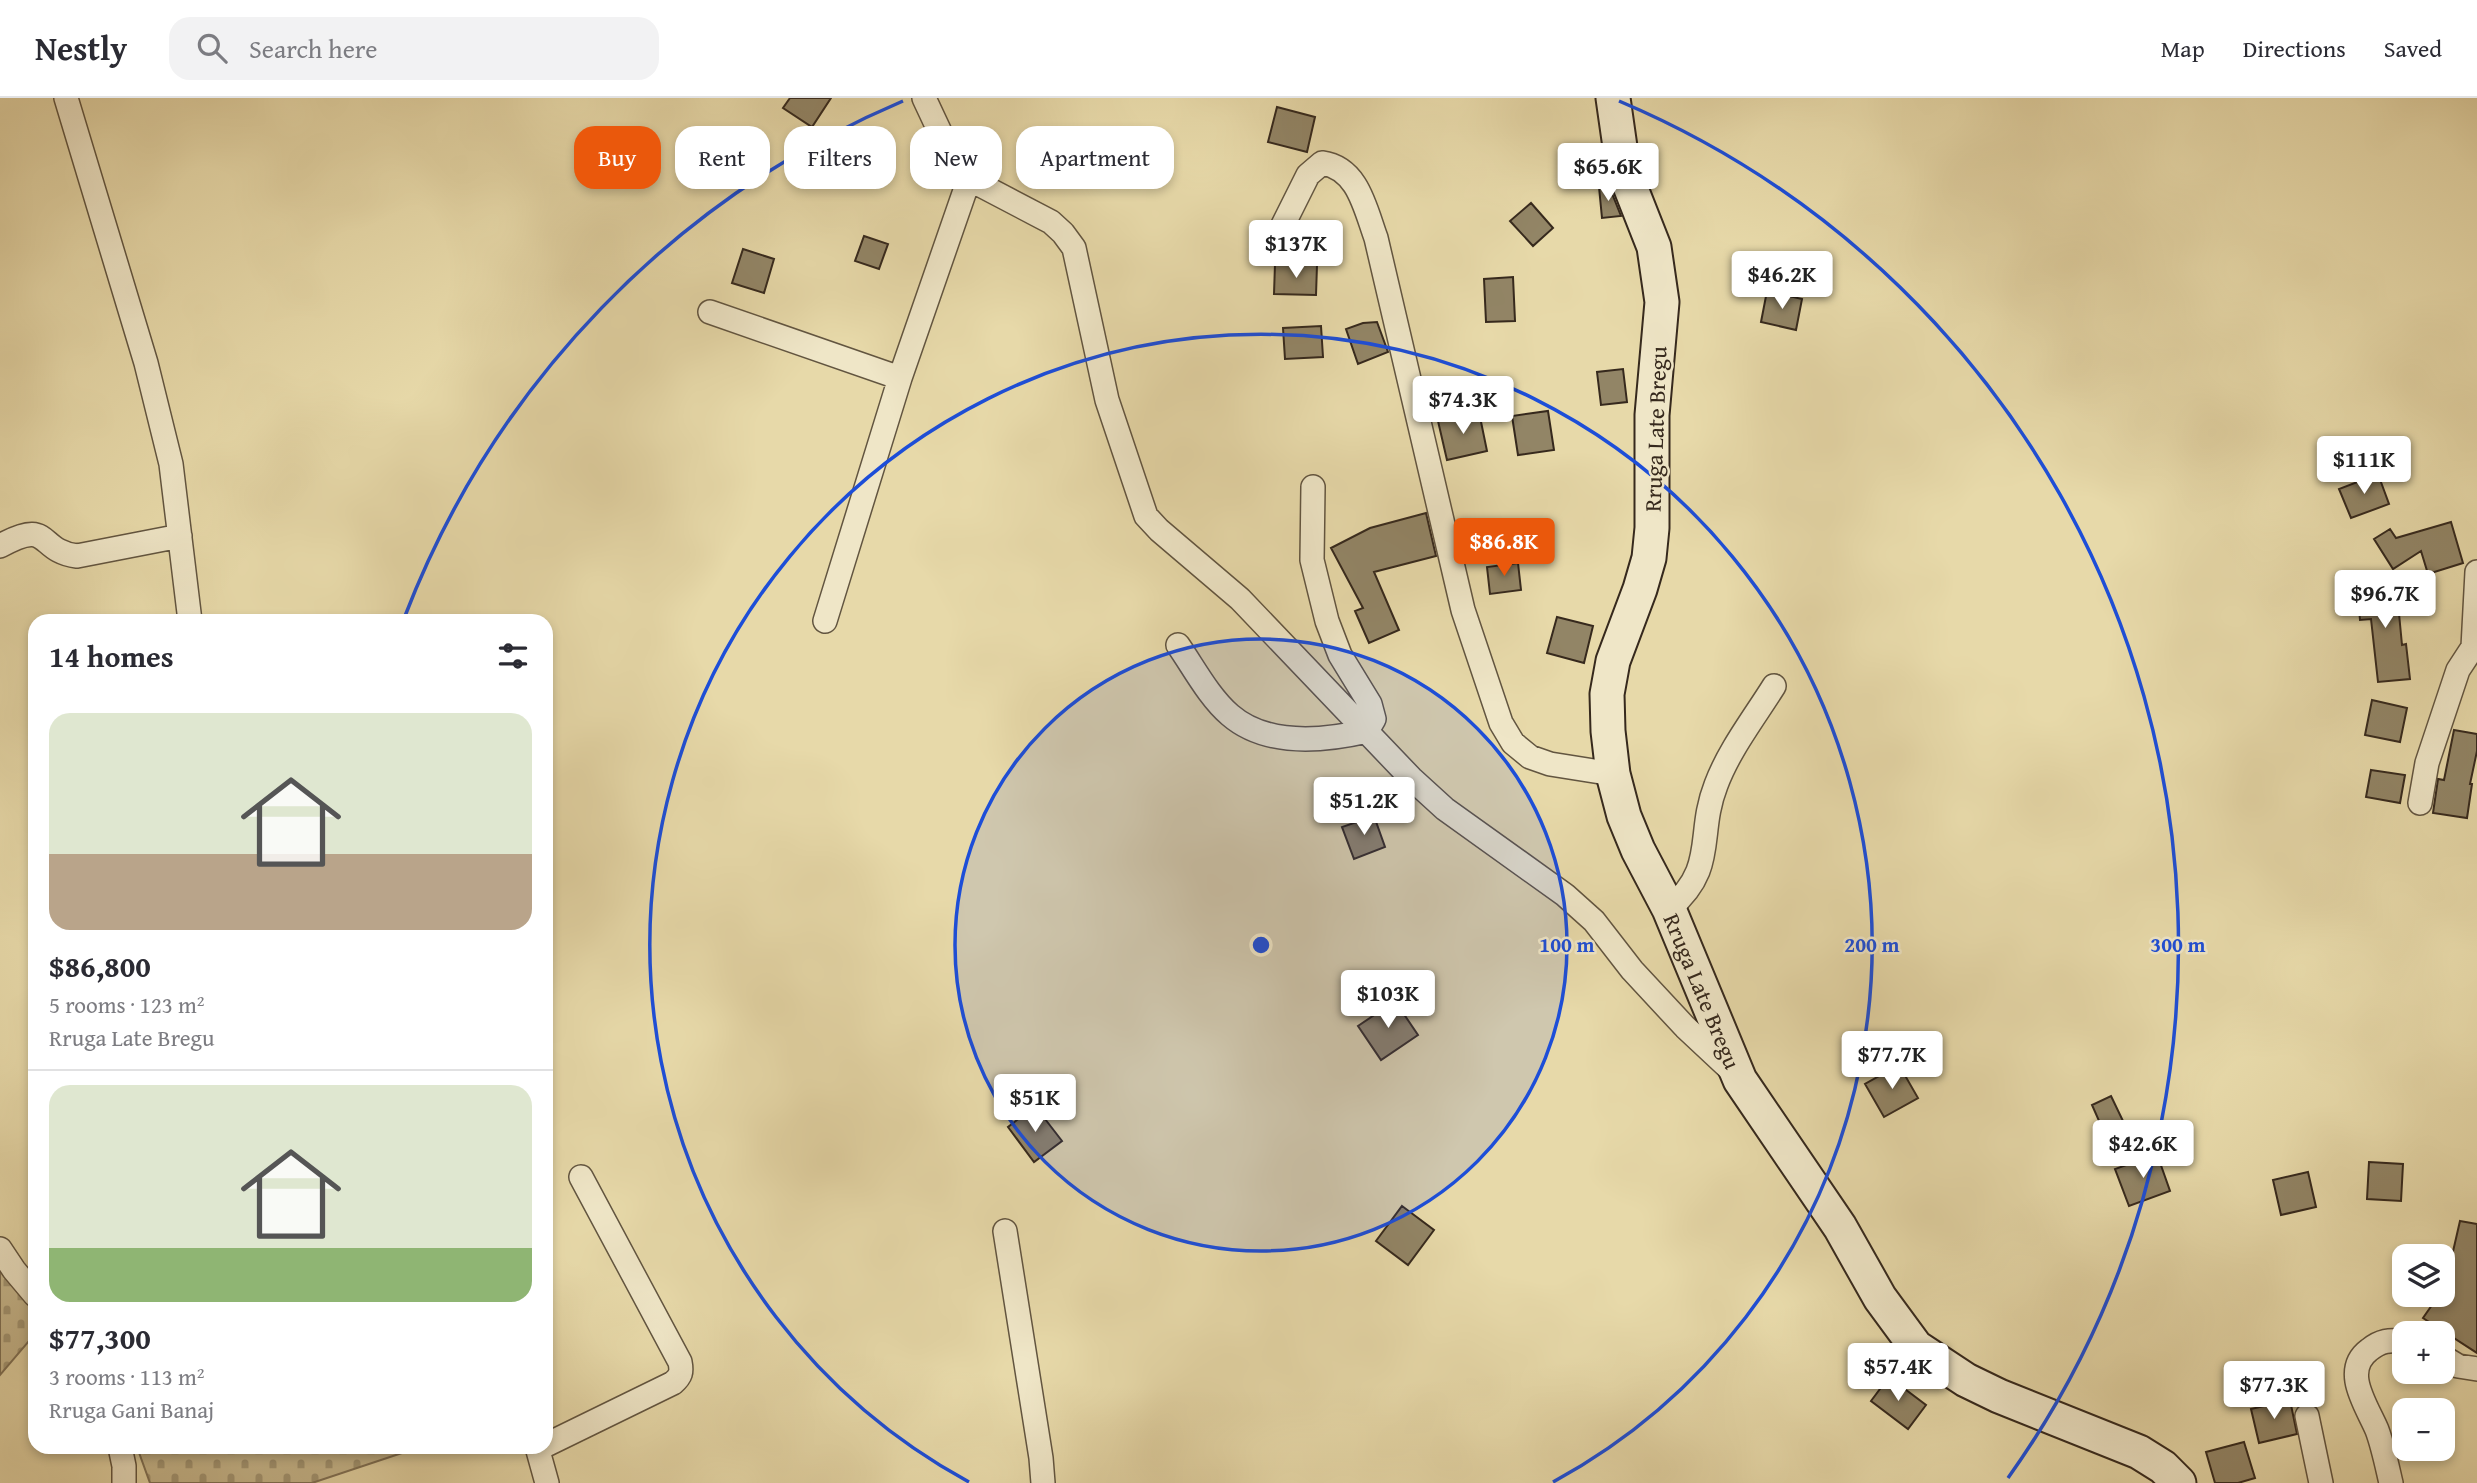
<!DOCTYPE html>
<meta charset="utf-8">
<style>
:root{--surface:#fff;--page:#f2f2f3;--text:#2b2b33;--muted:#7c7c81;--line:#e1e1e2;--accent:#ea580c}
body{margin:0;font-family:"Gentium Book Plus",serif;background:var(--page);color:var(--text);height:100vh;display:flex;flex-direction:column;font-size:26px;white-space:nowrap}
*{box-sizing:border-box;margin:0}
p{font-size:23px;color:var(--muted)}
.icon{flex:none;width:38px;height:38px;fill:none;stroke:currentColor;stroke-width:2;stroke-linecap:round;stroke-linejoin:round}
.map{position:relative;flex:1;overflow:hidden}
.details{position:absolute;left:28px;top:516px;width:525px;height:840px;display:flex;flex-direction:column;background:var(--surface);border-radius:21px;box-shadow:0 4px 10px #0003}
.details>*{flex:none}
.hud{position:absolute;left:574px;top:28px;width:665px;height:63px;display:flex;gap:14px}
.tools{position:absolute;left:2392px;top:1146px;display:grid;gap:14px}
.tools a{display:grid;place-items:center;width:63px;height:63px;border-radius:14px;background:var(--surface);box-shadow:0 4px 10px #0003;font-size:35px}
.price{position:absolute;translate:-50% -60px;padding:0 16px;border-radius:7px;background:#fff;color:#222;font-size:23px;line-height:46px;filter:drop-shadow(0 2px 4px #0008)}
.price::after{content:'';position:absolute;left:50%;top:42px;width:21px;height:16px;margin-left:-10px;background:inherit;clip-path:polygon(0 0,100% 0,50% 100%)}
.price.current{background:var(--accent);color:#fff}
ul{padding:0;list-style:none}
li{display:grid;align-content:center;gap:14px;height:371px;padding:0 21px}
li+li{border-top:2px solid var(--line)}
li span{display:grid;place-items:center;height:217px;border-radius:21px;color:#555}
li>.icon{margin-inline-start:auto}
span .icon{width:126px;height:126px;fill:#fffc;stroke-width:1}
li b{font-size:30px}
h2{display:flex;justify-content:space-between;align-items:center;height:84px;padding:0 21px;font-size:30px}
.chip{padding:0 24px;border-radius:21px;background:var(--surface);box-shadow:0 4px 10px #0003;font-size:24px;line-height:63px}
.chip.current{background:var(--accent);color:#fff}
header{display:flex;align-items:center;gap:42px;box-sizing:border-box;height:98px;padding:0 35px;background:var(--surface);border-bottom:2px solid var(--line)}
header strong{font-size:33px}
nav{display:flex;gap:38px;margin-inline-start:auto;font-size:24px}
.search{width:490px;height:63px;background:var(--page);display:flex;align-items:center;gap:18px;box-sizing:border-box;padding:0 24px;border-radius:21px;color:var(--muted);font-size:26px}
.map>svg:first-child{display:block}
</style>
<header>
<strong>Nestly</strong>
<div class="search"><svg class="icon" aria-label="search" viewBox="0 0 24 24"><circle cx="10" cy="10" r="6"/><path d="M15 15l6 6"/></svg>Search here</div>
<nav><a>Map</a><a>Directions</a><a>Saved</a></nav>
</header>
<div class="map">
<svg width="2477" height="1385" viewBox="0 0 2477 1385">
<defs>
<pattern id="cemetery-stones" width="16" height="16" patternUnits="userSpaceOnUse" patternTransform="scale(1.75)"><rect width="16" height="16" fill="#c9bb91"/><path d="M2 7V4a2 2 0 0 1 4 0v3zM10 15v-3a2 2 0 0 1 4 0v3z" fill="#a49876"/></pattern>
</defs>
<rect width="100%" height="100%" fill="#e7d9a9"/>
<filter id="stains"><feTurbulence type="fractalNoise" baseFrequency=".00286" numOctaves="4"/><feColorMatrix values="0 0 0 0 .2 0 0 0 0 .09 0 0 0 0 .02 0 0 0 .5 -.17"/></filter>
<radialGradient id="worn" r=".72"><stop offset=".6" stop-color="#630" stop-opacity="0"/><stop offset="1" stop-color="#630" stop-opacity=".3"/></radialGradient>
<path fill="url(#cemetery-stones)" stroke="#807257" stroke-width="2" d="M 0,1167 L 35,1216 L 35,1236 L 0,1277 Z
M 137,1349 L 420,1349 L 312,1385 L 150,1385 Z"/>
<path fill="#928566" stroke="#36291d" stroke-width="2" d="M 790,0 L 831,0 L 812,29 L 783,10 Z
M 1277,9 L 1315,19 L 1307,54 L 1268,44 Z
M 1609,88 L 1621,118 L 1602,120 L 1599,89 Z
M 1531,105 L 1553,130 L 1533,148 L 1510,123 Z
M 864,138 L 888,146 L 879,171 L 855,163 Z
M 743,151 L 774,161 L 764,195 L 732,185 Z
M 1275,166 L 1317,167 L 1316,197 L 1274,196 Z
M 1513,179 L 1515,223 L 1486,224 L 1484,181 Z
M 1767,193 L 1802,201 L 1796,232 L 1761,224 Z
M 1377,224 L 1388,254 L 1358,266 L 1346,231 L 1363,225 Z
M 1321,228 L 1323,259 L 1285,261 L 1283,230 Z
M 1623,271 L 1627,304 L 1601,307 L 1597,274 Z
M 1548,313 L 1554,352 L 1518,357 L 1512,318 Z
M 1479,314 L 1487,353 L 1447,362 L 1438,323 Z
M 2378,376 L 2389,406 L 2351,420 L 2339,391 Z
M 1426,415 L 1436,458 L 1374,474 L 1399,532 L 1369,545 L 1355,513 L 1363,510 L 1331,450 L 1370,430 Z
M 2451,424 L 2463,465 L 2428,476 L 2421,453 L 2393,471 L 2374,441 L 2390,431 L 2396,440 Z
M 1518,465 L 1521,492 L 1490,496 L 1487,469 Z
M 2396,484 L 2402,547 L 2406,546 L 2410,581 L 2378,584 L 2371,521 L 2360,522 L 2357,488 Z
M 1557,519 L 1593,528 L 1584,565 L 1547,555 Z
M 2372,602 L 2407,610 L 2400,644 L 2365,637 Z
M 2454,632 L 2477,636 L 2477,653 L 2470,686 L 2472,686 L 2467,720 L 2433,715 L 2438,681 L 2444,682 Z
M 2371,672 L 2405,677 L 2400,705 L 2366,699 Z
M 1374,718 L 1385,749 L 1354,761 L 1342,729 Z
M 1395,903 L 1418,937 L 1381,962 L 1358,928 Z
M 1899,967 L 1918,1000 L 1884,1019 L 1865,986 Z
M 2111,998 L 2123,1023 L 2103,1032 L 2092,1007 Z
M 1035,1008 L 1062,1043 L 1034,1064 L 1008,1029 Z
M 2157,1056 L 2170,1093 L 2129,1108 L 2115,1071 Z
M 2369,1064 L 2403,1066 L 2401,1103 L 2367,1101 Z
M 2308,1074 L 2316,1109 L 2281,1117 L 2273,1082 Z
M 1402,1108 L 1434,1132 L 1408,1167 L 1376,1143 Z
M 2460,1123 L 2477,1126 L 2477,1255 L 2423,1220 L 2439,1197 L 2443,1197 Z
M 1889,1279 L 1926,1307 L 1908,1331 L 1871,1303 Z
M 2290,1302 L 2297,1336 L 2259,1345 L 2251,1311 Z
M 2244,1344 L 2255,1380 L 2238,1385 L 2215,1385 L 2206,1354 Z"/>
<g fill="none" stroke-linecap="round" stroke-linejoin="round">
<defs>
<path id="minor" d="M 66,0 L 146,265 L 171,366 L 190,523
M 924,0 L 954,64 L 969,81 L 1051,124 L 1063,135 L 1074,150 L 1107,302 L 1146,418 L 1159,432 L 1240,501 L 1411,680 L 1445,711 L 1565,797 L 1594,823 L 1632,872 L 1685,929 L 1731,972
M 1273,147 L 1308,77 L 1322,65 C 1358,70 1365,110 1376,140 L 1463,512 L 1501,625 L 1513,645 L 1530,659 L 1550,666 L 1613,676
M 710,214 L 900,280
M 0,448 C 52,419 36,453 77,458 L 180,438
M 825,523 L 900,280 L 969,81
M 1178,547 C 1194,570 1209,599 1230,617 C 1267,649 1324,643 1367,633 L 1374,621 L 1370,606 L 1340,557 L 1327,523 L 1312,462 L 1313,389
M 2420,705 L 2427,665 L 2458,572 L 2473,549 L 2477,474
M 1669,811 C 1718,769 1696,738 1716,687 C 1729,652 1754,620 1774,588
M 1005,1133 L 1041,1360 L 1043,1385
M 0,1151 L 14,1172 L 35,1197
M 2443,1259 L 2458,1268 L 2477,1271
M 2307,1318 L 2321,1385
M 546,1347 L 673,1285 C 681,1278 682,1274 680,1264 L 581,1079
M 120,1349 L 124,1368 L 124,1385
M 537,1349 L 547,1385
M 2391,1385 C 2387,1368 2383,1348 2377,1332 C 2367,1308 2341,1273 2369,1252 C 2380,1243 2390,1241 2404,1244"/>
<g id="secondary">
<path id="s1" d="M 1613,0 L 1621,56 L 1628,83 L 1654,149 L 1662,204 L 1652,317 L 1652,430 L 1649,460 L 1640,491 L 1613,563 L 1607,596 L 1608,633 L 1613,676 L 1624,718 L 1638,752 L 1669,811 L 1740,982 L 1840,1129 L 1880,1200 L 1916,1249 L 1966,1282 L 1999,1298 L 2139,1354 L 2163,1369 L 2179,1385"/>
</g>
</defs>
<use href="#minor" stroke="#625540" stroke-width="26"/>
<use href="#secondary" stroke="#36291d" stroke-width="37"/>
<use href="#minor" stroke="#efe6c7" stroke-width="23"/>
<use href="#secondary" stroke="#efe6c7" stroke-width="33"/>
</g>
<circle cx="1261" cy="847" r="306" fill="#1d4ed8" fill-opacity=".12"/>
<g fill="none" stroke="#1d4ed8" stroke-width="3.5">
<circle cx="1261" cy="847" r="306"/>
<path d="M969 1384A611 611 0 1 1 1553 1384"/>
<path d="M405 518A917 917 0 0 1 903 3M1619 3A917 917 0 0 1 2008 1380"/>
</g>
<g text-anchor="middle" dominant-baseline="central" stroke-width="5" stroke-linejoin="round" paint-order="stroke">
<g font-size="23" fill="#36291d" stroke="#efe6c7">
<text transform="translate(1655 331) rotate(-88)">Rruga Late Bregu</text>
<text stroke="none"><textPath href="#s1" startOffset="926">Rruga Late Bregu</textPath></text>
</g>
</g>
<circle cx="1261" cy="847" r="10" fill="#1d4ed8" stroke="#efe6c7" stroke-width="3.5"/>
<g font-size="21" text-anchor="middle" font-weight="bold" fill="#1d4ed8" stroke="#efe6c7" stroke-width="5" stroke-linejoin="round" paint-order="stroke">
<text x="1567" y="854">100 m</text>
<text x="1872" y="854">200 m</text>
<text x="2178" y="854">300 m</text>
</g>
<rect width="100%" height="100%" filter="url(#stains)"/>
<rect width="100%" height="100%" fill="url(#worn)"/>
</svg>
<div class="tools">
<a><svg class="icon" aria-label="layers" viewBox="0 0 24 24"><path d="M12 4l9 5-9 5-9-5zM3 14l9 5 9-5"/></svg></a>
<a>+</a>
<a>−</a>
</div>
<b class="price" style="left:1608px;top:105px">$65.6K</b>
<b class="price" style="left:1296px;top:182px">$137K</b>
<b class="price" style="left:1782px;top:213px">$46.2K</b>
<b class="price" style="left:1463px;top:338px">$74.3K</b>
<b class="price" style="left:2364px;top:398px">$111K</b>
<b class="price current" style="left:1504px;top:480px">$86.8K</b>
<b class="price" style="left:2385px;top:532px">$96.7K</b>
<b class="price" style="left:1364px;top:739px">$51.2K</b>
<b class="price" style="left:1388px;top:932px">$103K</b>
<b class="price" style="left:1892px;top:993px">$77.7K</b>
<b class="price" style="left:1035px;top:1036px">$51K</b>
<b class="price" style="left:2143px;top:1082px">$42.6K</b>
<b class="price" style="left:1898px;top:1305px">$57.4K</b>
<b class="price" style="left:2274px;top:1323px">$77.3K</b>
<div class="hud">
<a class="chip current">Buy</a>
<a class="chip">Rent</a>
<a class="chip">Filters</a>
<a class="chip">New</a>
<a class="chip">Apartment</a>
</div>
<section class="details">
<h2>14 homes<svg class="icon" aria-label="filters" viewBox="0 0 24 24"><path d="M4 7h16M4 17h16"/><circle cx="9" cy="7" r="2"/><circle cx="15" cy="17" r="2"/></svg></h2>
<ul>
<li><span style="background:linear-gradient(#dfe7d0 65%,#b9a48a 0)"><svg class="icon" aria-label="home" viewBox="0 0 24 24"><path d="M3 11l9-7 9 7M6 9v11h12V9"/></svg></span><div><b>$86,800</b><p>5 rooms · 123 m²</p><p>Rruga Late Bregu</p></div></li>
<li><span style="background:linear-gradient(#dfe7d0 75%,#8fb573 0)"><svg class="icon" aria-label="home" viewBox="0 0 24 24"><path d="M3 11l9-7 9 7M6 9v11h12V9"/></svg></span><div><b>$77,300</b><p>3 rooms · 113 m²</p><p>Rruga Gani Banaj</p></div></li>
</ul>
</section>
</div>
